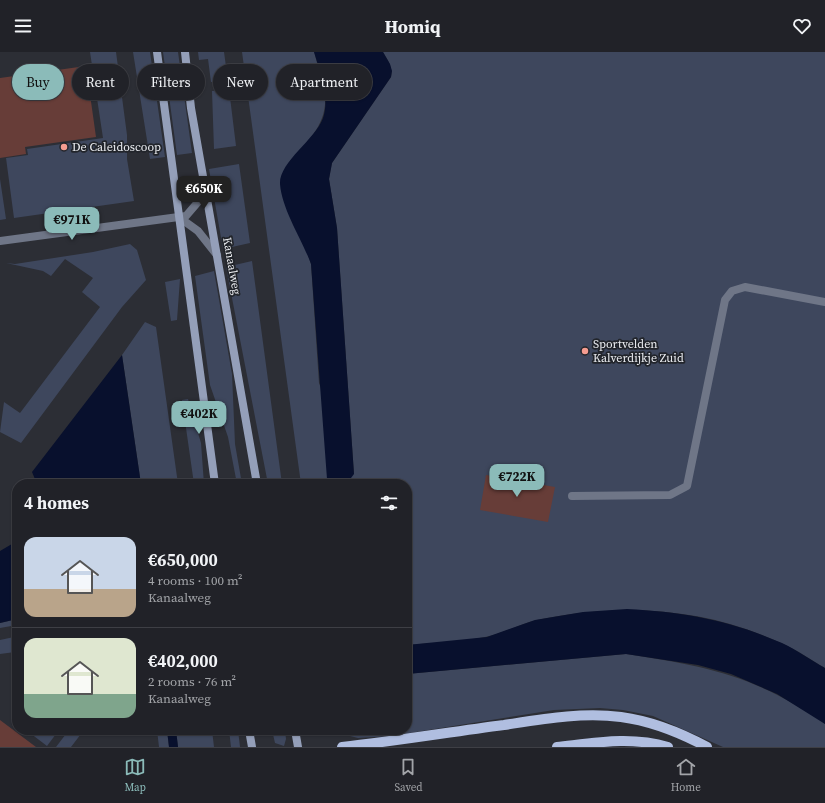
<!DOCTYPE html>
<meta charset="utf-8">
<style>
:root{--surface:#212228;--page:#292a30;--text:#f1f3f6;--muted:#a2a4a8;--line:#3e3f45;--accent:#8bbbb9}
body{margin:0;font-family:"Source Serif 4",serif;background:var(--page);color:var(--text);height:100vh;display:flex;flex-direction:column;font-size:15px;white-space:nowrap}
*{box-sizing:border-box;margin:0}
p{font-size:13px;color:var(--muted)}
.icon{flex:none;width:22px;height:22px;fill:none;stroke:currentColor;stroke-width:2;stroke-linecap:round;stroke-linejoin:round}
.map{position:relative;flex:1;overflow:hidden}
.drawer{position:absolute;left:12px;top:427px;width:400px;height:256px;display:flex;flex-direction:column;background:var(--surface);border-radius:16px;box-shadow:0 1px 3px #0004,0 0 0 1px var(--line)}
.drawer>*{flex:none}
.guide{position:absolute;left:12px;top:12px;width:400px;height:36px;display:flex;gap:8px}
.price{position:absolute;translate:-50% -34px;padding:0 9px;border-radius:8px;background:var(--accent);color:#111;font-size:13px;line-height:26px;filter:drop-shadow(0 1px 2px #0008)}
.price::after{content:'';position:absolute;left:50%;top:24px;width:12px;height:9px;margin-left:-6px;background:inherit;clip-path:polygon(0 0,100% 0,50% 100%)}
.price.selected{background:#222;color:#fff}
ul{padding:0;list-style:none}
li{display:flex;align-items:center;gap:12px;height:100px;padding:0 12px}
li+li{border-top:1px solid var(--line)}
li span{display:grid;place-items:center;flex:none;width:112px;height:80px;border-radius:12px;color:#555}
li>.icon{margin-inline-start:auto}
span .icon{width:48px;height:48px;fill:#fffc;stroke-width:1}
li b{font-size:17px}
h2{display:flex;justify-content:space-between;align-items:center;height:48px;padding:0 12px;font-size:17px}
.chip{padding:0 14px;border-radius:18px;background:var(--surface);box-shadow:0 1px 3px #0004,0 0 0 1px var(--line);font-size:14px;line-height:36px}
.chip.selected{background:var(--accent);color:#111}
header{display:flex;justify-content:space-between;align-items:center;height:52px;padding:0 12px;background:var(--surface);font-size:18px;font-weight:700}
.dock{display:flex;justify-content:space-around;align-items:center;height:56px;border-top:1px solid var(--line);background:var(--surface);font-size:11px;color:var(--muted)}
.dock a{display:grid;justify-items:center;gap:2px}
.dock .selected{color:var(--accent)}
.map>svg:first-child{display:block}
</style>
<header><svg class="icon" aria-label="menu" viewBox="0 0 24 24"><path d="M4 6h16M4 12h16M4 18h16"/></svg>Homiq<svg class="icon" aria-label="heart" viewBox="0 0 24 24"><path d="M12 20l-8-8c-3-5 5-10 8-4 3-6 11-1 8 4z"/></svg></header>
<div class="map">
<svg width="825" height="695" viewBox="0 0 825 695">
<rect width="100%" height="100%" fill="#2c2e35"/>
<path fill="#3e475d" d="M 90,0 L 116,0 L 127,83 L 127,107 L 134,149 L 14,166 L 6,106 L 28,103 L 27,97 L 103,86 Z
M 133,0 L 150,0 L 165,105 L 150,107 Z
M 163,0 L 178,0 L 192,101 L 177,103 Z
M 198,0 L 224,0 L 228,29 L 211,30 L 208,7 L 199,8 Z
M 242,0 L 314,0 L 315,3 C 318,16 324,32 325,45 C 327,72 307,91 290,109 L 305,194 L 311,212 L 319,331 L 354,422 L 337,176 L 329,127 L 332,111 L 391,25 C 393,15 388,9 383,0 L 825,0 L 825,616 C 811,608 797,598 783,592 C 704,555 622,551 537,568 C 519,572 503,582 485,585 C 460,590 433,591 407,593 L 407,432 L 301,432 Z
M 229,37 L 236,94 L 214,97 L 212,39 Z
M 239,112 L 250,191 L 223,197 L 209,117 Z
M 0,127 L 6,167 L 0,168 Z
M 130,192 L 137,198 L 146,228 L 122,255 L 21,391 L 0,380 L 4,350 L 20,361 L 100,255 L 82,240 L 93,226 L 65,207 L 51,224 L 43,219 L 6,211 L 15,212 L 93,200 Z
M 252,209 L 282,432 L 268,432 L 226,215 Z
M 214,219 L 232,322 L 235,392 L 242,432 L 237,432 L 228,385 L 210,333 L 195,224 Z
M 180,227 L 177,268 L 171,269 L 165,230 Z
M 145,270 L 156,275 L 178,432 L 141,432 L 122,303 Z
M 188,347 L 201,391 L 204,432 L 194,432 L 182,348 Z
M 17,567 L 17,573 L 0,576 L 0,571 Z
M 14,585 L 17,588 L 17,602 L 15,600 L 0,602 L 0,588 Z
M 626,602 C 690,612 737,619 794,652 C 805,659 816,664 825,672 L 825,695 L 723,695 L 653,664 L 623,658 L 600,656 L 554,658 L 391,684 L 358,686 L 346,683 L 345,678 L 407,678 L 407,622 Z
M 26,678 L 59,678 L 47,694 Z
M 69,678 L 84,678 L 71,695 L 56,695 Z
M 157,678 L 167,678 L 169,695 L 159,695 Z
M 176,678 L 212,678 L 214,695 L 178,695 Z
M 229,678 L 238,678 L 240,695 L 231,695 Z
M 272,678 L 285,678 L 286,687 L 284,694 L 275,691 Z"/>
<path fill="#08102d" d="M 314,0 L 383,0 L 390,12 L 392,19 L 391,25 L 332,111 L 329,127 L 337,176 L 354,422 L 351,426 L 327,427 L 311,212 C 302,187 282,158 280,132 C 279,110 315,88 323,66 C 330,47 320,19 314,0 Z
M 122,303 L 141,432 L 37,432 L 32,420 Z
M 17,489 L 17,567 L 0,571 L 0,499 Z
M 627,557 C 684,560 729,568 782,591 C 797,598 811,608 825,616 L 825,672 L 777,642 L 731,622 L 698,613 L 626,602 L 407,622 L 407,593 L 487,585 L 535,568 L 583,560 Z
M 167,678 L 176,678 L 178,695 L 169,695 Z"/>
<path fill="#673d38" d="M 86,14 L 96,85 L 25,95 L 26,102 L 0,106 L 0,26 Z
M 486,423 L 555,435 L 548,470 L 480,458 Z
M 0,668 L 36,695 L 0,695 Z"/>
<g fill="none" stroke-linecap="round" stroke-linejoin="round">
<path stroke="#6f7687" stroke-width="8" d="M 572,444 L 670,443 L 687,434 L 725,248 L 732,239 L 745,235 L 825,250"/>
<path stroke="#6f7687" stroke-width="8" d="M 180,166 L 198,179 L 217,203
M 0,189 L 186,164 L 198,150 L 205,130"/>
<path stroke="#949fb9" stroke-width="8" d="M 157,0 L 215,432
M 185,0 L 191,56 L 257,432
M 249,678 L 252,695
M 295,678 L 298,695"/>
<path stroke="#b0bee0" stroke-width="10" d="M 342,695 C 396,689 450,680 504,673 C 543,667 582,660 621,665 C 651,669 681,681 707,695
M 557,695 C 594,691 631,684 668,695"/>
</g>
<g fill="#f59c90" stroke="#22252b" stroke-width="1.5">
<circle cx="64" cy="95" r="4"/>
<circle cx="585" cy="299" r="4"/>
</g>
<g text-anchor="middle" dominant-baseline="central" stroke-width="3.5" stroke-linejoin="round" paint-order="stroke">
<g font-size="12" fill="#eceef2" stroke="#22252b" text-anchor="start">
<text x="72" y="95">De Caleidoscoop</text>
<text x="593" y="292">Sportvelden<tspan x="593" dy="14">Kalverdijkje Zuid</tspan></text>
</g>
<g font-size="12" fill="#eceef2" stroke="#22252b">
<text transform="translate(232 214) rotate(80)">Kanaalweg</text>
</g>
</g>
</svg>
<b class="price selected" style="left:204px;top:158px">€650K</b>
<b class="price" style="left:72px;top:189px">€971K</b>
<b class="price" style="left:199px;top:383px">€402K</b>
<b class="price" style="left:517px;top:446px">€722K</b>
<div class="guide">
<a class="chip selected">Buy</a>
<a class="chip">Rent</a>
<a class="chip">Filters</a>
<a class="chip">New</a>
<a class="chip">Apartment</a>
</div>
<section class="drawer">
<h2>4 homes<svg class="icon" aria-label="filters" viewBox="0 0 24 24"><path d="M4 7h16M4 17h16"/><circle cx="9" cy="7" r="2"/><circle cx="15" cy="17" r="2"/></svg></h2>
<ul>
<li><span style="background:linear-gradient(#c9d6e8 65%,#b9a48a 0)"><svg class="icon" aria-label="home" viewBox="0 0 24 24"><path d="M3 11l9-7 9 7M6 9v11h12V9"/></svg></span><div><b>€650,000</b><p>4 rooms · 100 m²</p><p>Kanaalweg</p></div></li>
<li><span style="background:linear-gradient(#dfe7d0 70%,#7fa58c 0)"><svg class="icon" aria-label="home" viewBox="0 0 24 24"><path d="M3 11l9-7 9 7M6 9v11h12V9"/></svg></span><div><b>€402,000</b><p>2 rooms · 76 m²</p><p>Kanaalweg</p></div></li>
</ul>
</section>
</div>
<nav class="dock">
<a class="selected"><svg class="icon" aria-label="map" viewBox="0 0 24 24"><path d="M3 6l6-2 6 2 6-2v14l-6 2-6-2-6 2zM9 4v14M15 6v14"/></svg>Map</a>
<a><svg class="icon" aria-label="saved" viewBox="0 0 24 24"><path d="M7 4h10v16l-5-4-5 4z"/></svg>Saved</a>
<a><svg class="icon" aria-label="home" viewBox="0 0 24 24"><path d="M3 11l9-7 9 7M6 9v11h12V9"/></svg>Home</a>
</nav>
